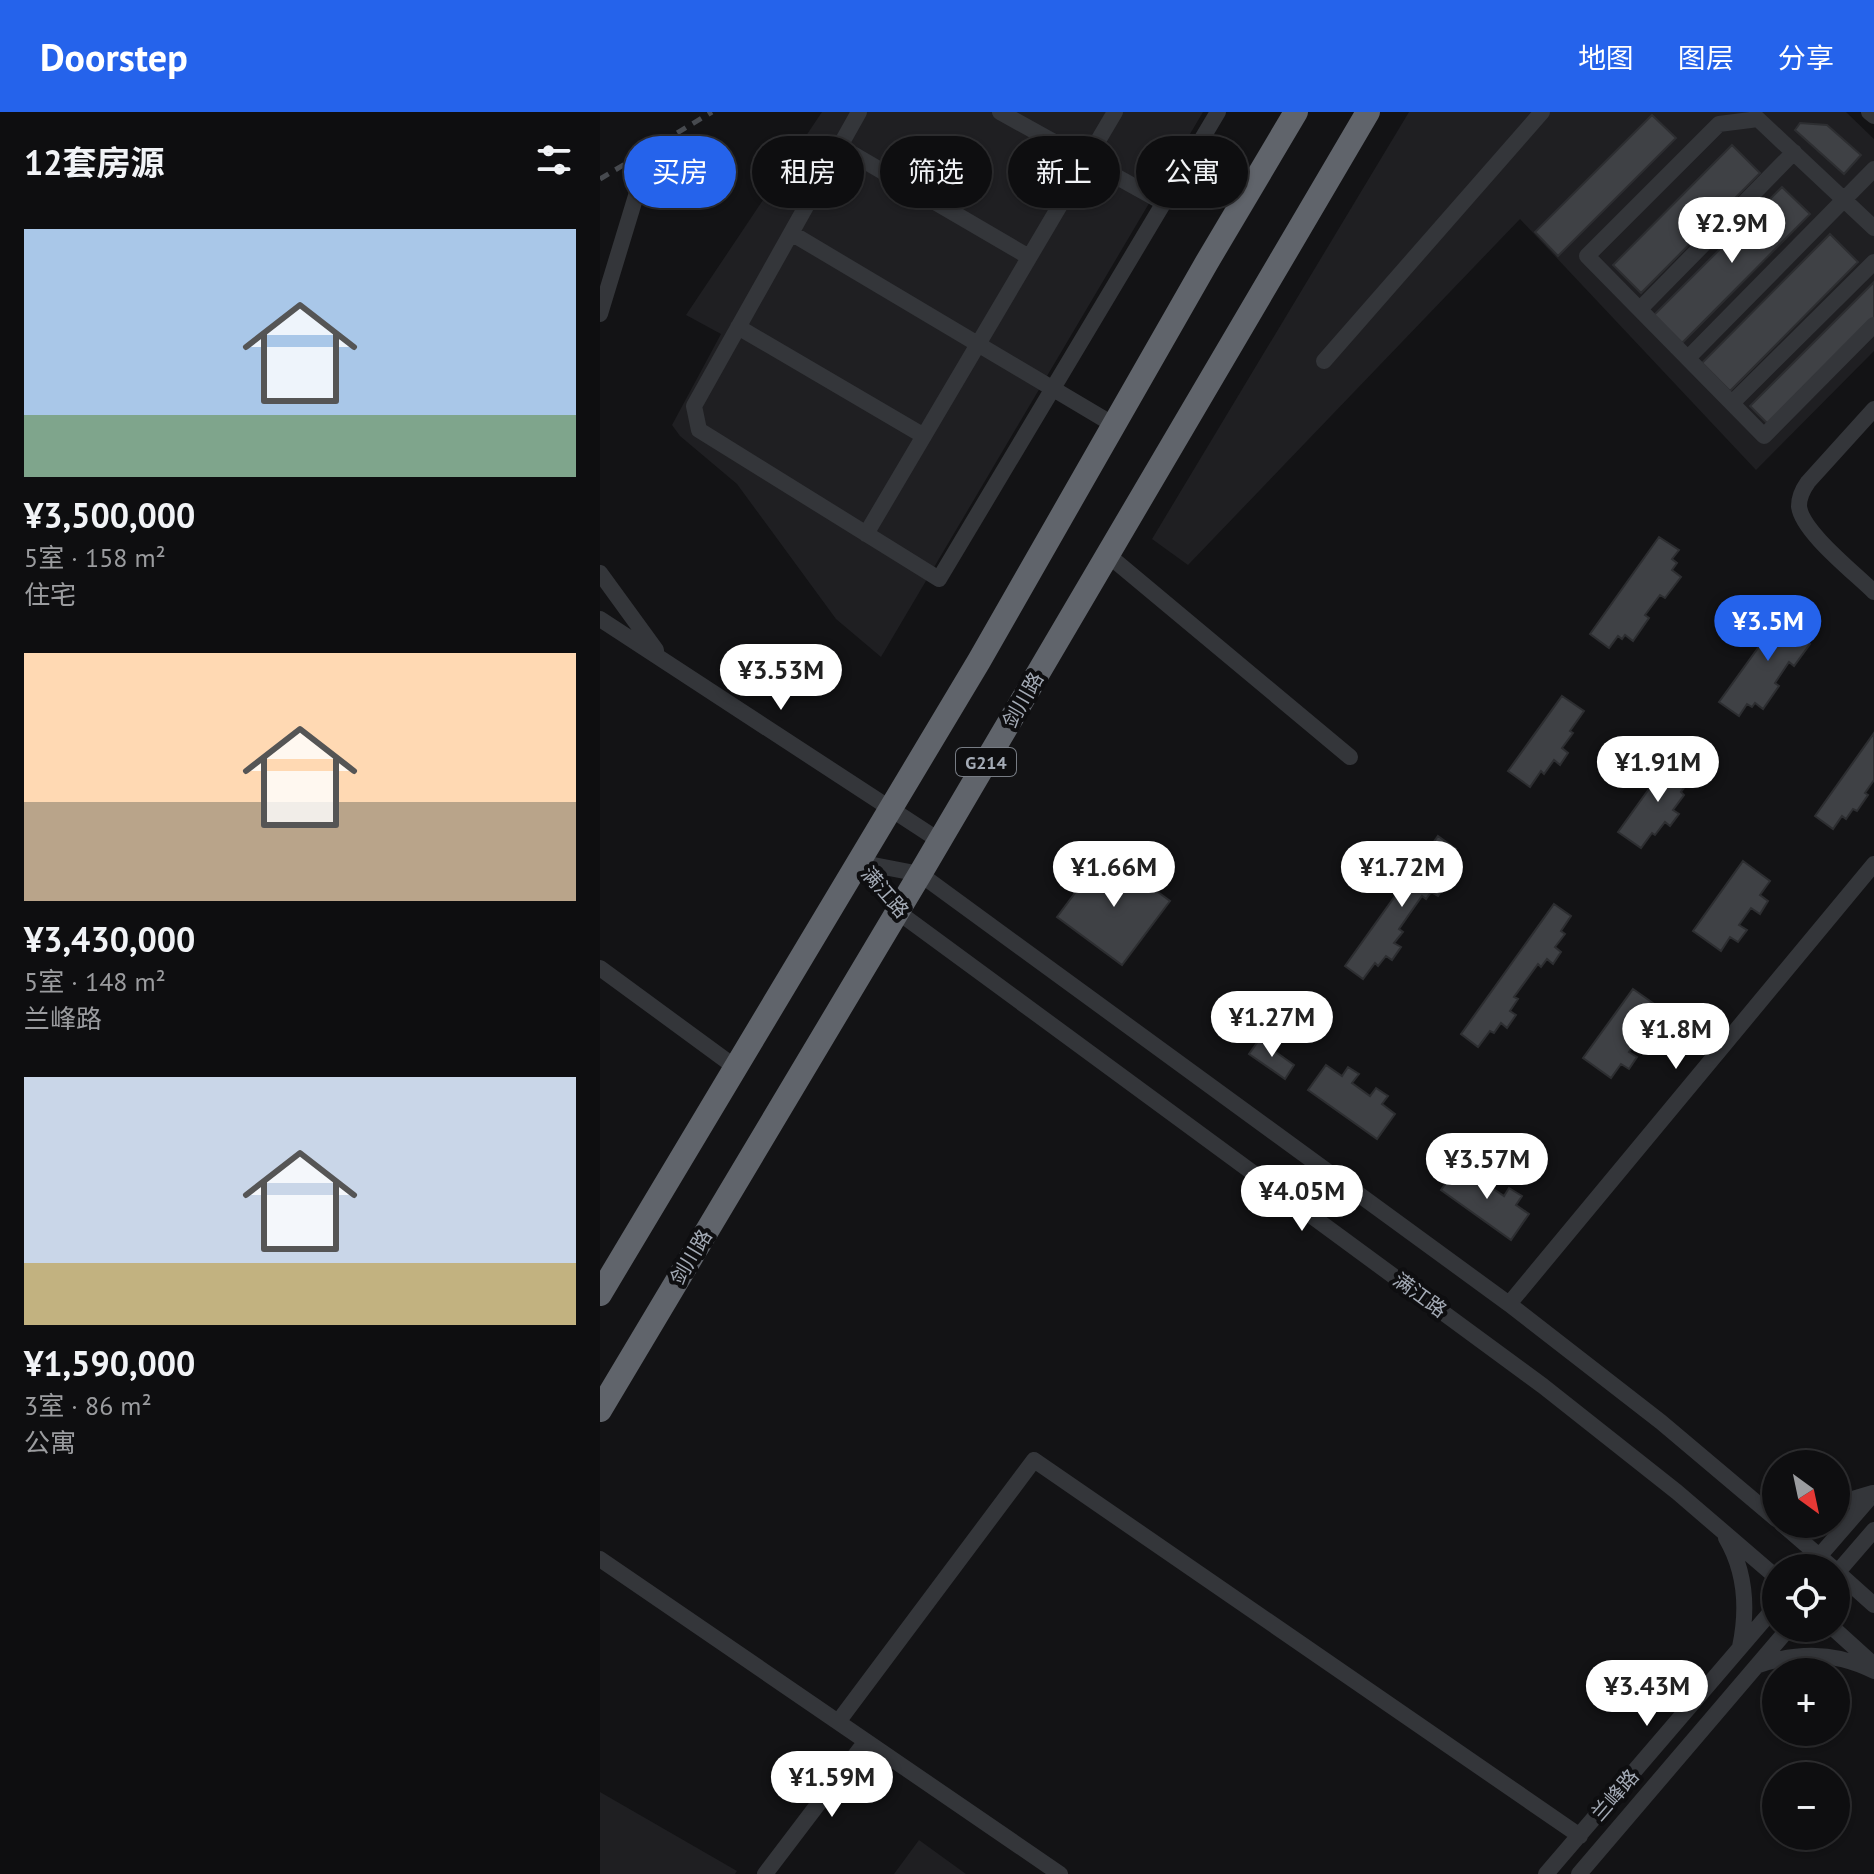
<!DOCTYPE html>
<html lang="zh">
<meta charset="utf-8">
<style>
:root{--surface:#0e0e10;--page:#171719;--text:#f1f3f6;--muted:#9b9c9f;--line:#2e2e30;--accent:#2563eb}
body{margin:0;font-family:"PT Sans","Noto Sans SC",sans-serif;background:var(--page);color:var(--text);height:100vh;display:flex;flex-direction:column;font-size:30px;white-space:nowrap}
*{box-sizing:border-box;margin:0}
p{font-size:26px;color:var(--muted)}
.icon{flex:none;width:44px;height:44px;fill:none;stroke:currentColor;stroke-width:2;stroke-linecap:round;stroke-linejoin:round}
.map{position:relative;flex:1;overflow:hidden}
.panel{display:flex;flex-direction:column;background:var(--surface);width:600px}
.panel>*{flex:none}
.top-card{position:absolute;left:24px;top:24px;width:760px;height:72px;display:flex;gap:16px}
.needle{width:52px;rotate:147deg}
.fabs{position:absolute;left:1162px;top:1338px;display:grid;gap:16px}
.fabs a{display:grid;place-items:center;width:88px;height:88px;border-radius:50%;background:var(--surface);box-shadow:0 2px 6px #0004,0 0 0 2px var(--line);font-size:40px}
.price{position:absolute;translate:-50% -68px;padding:0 18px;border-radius:28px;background:#fff;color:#222;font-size:26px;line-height:52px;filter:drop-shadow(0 2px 4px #0008)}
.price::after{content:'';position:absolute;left:50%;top:48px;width:24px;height:18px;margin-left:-12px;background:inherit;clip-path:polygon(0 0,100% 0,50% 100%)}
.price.active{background:var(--accent);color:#fff}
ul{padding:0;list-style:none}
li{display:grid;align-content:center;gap:16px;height:424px;padding:0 24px}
li span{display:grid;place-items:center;height:248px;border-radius:0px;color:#555}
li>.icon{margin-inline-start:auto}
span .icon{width:144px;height:144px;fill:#fffc;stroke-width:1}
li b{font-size:34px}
h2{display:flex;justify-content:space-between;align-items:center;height:96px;padding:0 24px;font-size:34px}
.tag{padding:0 28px;border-radius:36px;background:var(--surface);box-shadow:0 2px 6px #0004,0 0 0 2px var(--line);font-size:28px;line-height:72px}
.tag.active{background:var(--accent);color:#fff}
header{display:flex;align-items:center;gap:48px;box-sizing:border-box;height:112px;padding:0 40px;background:var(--accent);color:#fff}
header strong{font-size:38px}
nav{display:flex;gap:44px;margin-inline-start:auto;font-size:28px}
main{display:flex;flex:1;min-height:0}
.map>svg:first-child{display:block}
</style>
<header>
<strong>Doorstep</strong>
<nav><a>地图</a><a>图层</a><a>分享</a></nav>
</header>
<main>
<section class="panel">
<h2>12套房源<svg class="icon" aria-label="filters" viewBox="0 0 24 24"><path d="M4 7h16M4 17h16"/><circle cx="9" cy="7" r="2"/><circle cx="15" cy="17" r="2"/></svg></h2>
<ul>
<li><span style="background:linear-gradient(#a9c7e8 75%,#7fa58c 0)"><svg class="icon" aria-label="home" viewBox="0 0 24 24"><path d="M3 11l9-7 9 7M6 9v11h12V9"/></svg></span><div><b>¥3,500,000</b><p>5室 · 158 m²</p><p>住宅</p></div></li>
<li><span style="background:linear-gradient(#ffd9b3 60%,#b9a48a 0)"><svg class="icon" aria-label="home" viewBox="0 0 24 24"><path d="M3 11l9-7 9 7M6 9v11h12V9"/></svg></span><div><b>¥3,430,000</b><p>5室 · 148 m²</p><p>兰峰路</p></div></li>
<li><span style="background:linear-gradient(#c9d6e8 75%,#c2b280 0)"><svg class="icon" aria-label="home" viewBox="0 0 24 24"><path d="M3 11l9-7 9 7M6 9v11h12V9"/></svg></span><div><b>¥1,590,000</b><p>3室 · 86 m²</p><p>公寓</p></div></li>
</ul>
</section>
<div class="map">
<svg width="1274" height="1762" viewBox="0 0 1274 1762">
<rect width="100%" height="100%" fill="#131315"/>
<path fill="#1f1f22" d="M 222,0 L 603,0 L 281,545 L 236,507 L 137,372 L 80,324 L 72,313 L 121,222 L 86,203 Z
M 809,0 L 1246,0 L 1274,27 L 1274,239 L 1156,358 L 920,107 L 588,453 L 552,427 Z
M 0,1680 L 137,1759 L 135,1762 L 0,1762 Z
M 319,1728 L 366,1762 L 294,1762 Z"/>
<path fill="#3f4145" stroke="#2d2e31" stroke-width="2" d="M 1052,3 L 1076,26 L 958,144 L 935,120 Z
M 1200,11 L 1227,13 L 1261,43 L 1244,62 L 1195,18 Z
M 1132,33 L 1160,61 L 1041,181 L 1013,153 Z
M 1182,75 L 1210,102 L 1082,231 L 1054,203 Z
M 1230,122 L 1258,150 L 1130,279 L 1102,251 Z
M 1274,170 L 1274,206 L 1168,312 L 1150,294 Z
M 1059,425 L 1079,438 L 1072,447 L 1077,451 L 1072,458 L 1081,465 L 1065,486 L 1060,483 L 1045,503 L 1049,506 L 1033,529 L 1025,523 L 1022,527 L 1018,524 L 1009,536 L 990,522 Z
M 1189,493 L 1208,506 L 1202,515 L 1206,519 L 1201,526 L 1210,532 L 1194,554 L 1189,550 L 1175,571 L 1179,574 L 1163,597 L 1155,591 L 1152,595 L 1147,592 L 1139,604 L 1119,590 Z
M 962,584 L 984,599 L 970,619 L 973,621 L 962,636 L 968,641 L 960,653 L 954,648 L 944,662 L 941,659 L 930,675 L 908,659 Z
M 1274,621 L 1274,668 L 1265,681 L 1268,683 L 1257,699 L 1253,697 L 1246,707 L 1242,704 L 1233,717 L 1215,704 Z
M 1072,645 L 1095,661 L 1081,680 L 1084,683 L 1073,698 L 1079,702 L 1070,714 L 1065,710 L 1055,723 L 1052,721 L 1041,736 L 1018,720 Z
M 838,724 L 856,737 L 846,752 L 849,754 L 840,768 L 846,772 L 838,784 L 831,780 L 826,787 L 822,784 L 799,817 L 803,820 L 794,831 L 801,835 L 792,848 L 786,844 L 778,854 L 775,851 L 763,867 L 745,854 Z
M 505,741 L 570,789 L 522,853 L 457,805 Z
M 1143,749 L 1170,769 L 1160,783 L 1168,789 L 1160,802 L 1151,796 L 1139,813 L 1147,818 L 1138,830 L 1130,825 L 1121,839 L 1093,819 Z
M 954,792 L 971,804 L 961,819 L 965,822 L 955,835 L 961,840 L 953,852 L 947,847 L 941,855 L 938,852 L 914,885 L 918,887 L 910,899 L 916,903 L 907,916 L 901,911 L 894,921 L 890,919 L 878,935 L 861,922 Z
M 1033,877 L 1060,896 L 1050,910 L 1059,916 L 1050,929 L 1041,923 L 1029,940 L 1037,945 L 1029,957 L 1021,952 L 1011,966 L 983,946 Z
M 659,928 L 694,953 L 685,967 L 649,942 Z
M 726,953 L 742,964 L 748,955 L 759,962 L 752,971 L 770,984 L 776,976 L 788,984 L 782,992 L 795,1002 L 777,1027 L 708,978 Z
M 859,1053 L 875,1064 L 882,1055 L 892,1063 L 886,1072 L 904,1084 L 909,1076 L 922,1084 L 916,1093 L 929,1102 L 911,1128 L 841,1078 Z"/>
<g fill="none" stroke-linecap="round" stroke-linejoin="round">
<path stroke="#34363a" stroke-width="16" d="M 259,0 L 94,294 L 99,318 L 339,467 L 618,0
M 400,0 L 564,91
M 1269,0 L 1274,4
M 239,34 L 429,145
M 1274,116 L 1158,7 L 1119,12 L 987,144 L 1164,324 L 1274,213
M 191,121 L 514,313
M 1040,197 L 1194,40
M 0,202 L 42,64
M 138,215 L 324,324
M 1088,246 L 1274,57
M 724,249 L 942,0
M 1132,291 L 1274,150
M 1274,297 L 1208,370 C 1203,377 1199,384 1199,394 C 1201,419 1255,461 1274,480
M 266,422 L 515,0
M 508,443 L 750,645
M 0,461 L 56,538
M 0,507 L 340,729
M 258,750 L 298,800 L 943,1274 L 1077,1380 L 1176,1465
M 258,750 L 320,762 L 909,1192 L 1061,1310 L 1176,1407
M 0,856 L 135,955
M 909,1192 L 1274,752
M 1236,1392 L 1273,1381
M 1182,1412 L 1233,1456
M 1126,1426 C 1146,1460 1148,1497 1140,1535
M 0,1447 L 460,1762
M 1209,1456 L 1274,1381
M 1236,1459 L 1274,1493
M 1236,1462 L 1274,1418
M 1233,1516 L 1274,1553
M 1159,1553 C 1197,1540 1237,1540 1274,1559
M 238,1610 L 434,1348 L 980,1724
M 165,1762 L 266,1629
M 946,1762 L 1176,1494
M 979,1762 L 1189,1516"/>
<path stroke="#60646b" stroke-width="24" d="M 0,1182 L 379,549 L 607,150 L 696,0
M 0,1298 L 320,762 L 768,0"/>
<path stroke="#474a4f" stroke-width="5" stroke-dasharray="10 8" stroke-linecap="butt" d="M 0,67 L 112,0"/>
</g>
<g text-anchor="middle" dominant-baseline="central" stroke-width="8" stroke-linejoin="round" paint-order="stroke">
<rect fill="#0e0e10" stroke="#777c84" stroke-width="2" x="356" y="636" width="60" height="28" rx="6"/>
<g font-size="18" font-weight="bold" fill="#a4abb6">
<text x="386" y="650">G214</text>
</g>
<g font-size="20" fill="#a4abb6" stroke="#0e0e10">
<text transform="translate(423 588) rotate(-60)">剑川路</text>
<text transform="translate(285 780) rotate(49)">满江路</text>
<text transform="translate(91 1145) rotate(-59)">剑川路</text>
<text transform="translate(820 1183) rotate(36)">满江路</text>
<text transform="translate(1015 1683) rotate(-49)">兰峰路</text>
</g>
</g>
</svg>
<div class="fabs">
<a><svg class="needle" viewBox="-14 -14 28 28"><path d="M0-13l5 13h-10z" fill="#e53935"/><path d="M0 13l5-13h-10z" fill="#9b9c9f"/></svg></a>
<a><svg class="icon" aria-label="locate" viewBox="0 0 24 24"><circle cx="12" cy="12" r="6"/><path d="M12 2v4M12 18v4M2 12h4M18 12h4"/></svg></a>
<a>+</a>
<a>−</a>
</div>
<b class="price" style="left:1132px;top:153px">¥2.9M</b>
<b class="price active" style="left:1168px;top:551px">¥3.5M</b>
<b class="price" style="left:181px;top:600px">¥3.53M</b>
<b class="price" style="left:1058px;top:692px">¥1.91M</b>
<b class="price" style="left:514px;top:797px">¥1.66M</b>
<b class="price" style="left:802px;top:797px">¥1.72M</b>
<b class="price" style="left:672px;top:947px">¥1.27M</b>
<b class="price" style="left:1076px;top:959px">¥1.8M</b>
<b class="price" style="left:887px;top:1089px">¥3.57M</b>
<b class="price" style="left:702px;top:1121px">¥4.05M</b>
<b class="price" style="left:1047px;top:1616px">¥3.43M</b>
<b class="price" style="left:232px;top:1707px">¥1.59M</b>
<div class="top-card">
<a class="tag active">买房</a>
<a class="tag">租房</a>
<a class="tag">筛选</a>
<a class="tag">新上</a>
<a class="tag">公寓</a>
</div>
</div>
</main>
